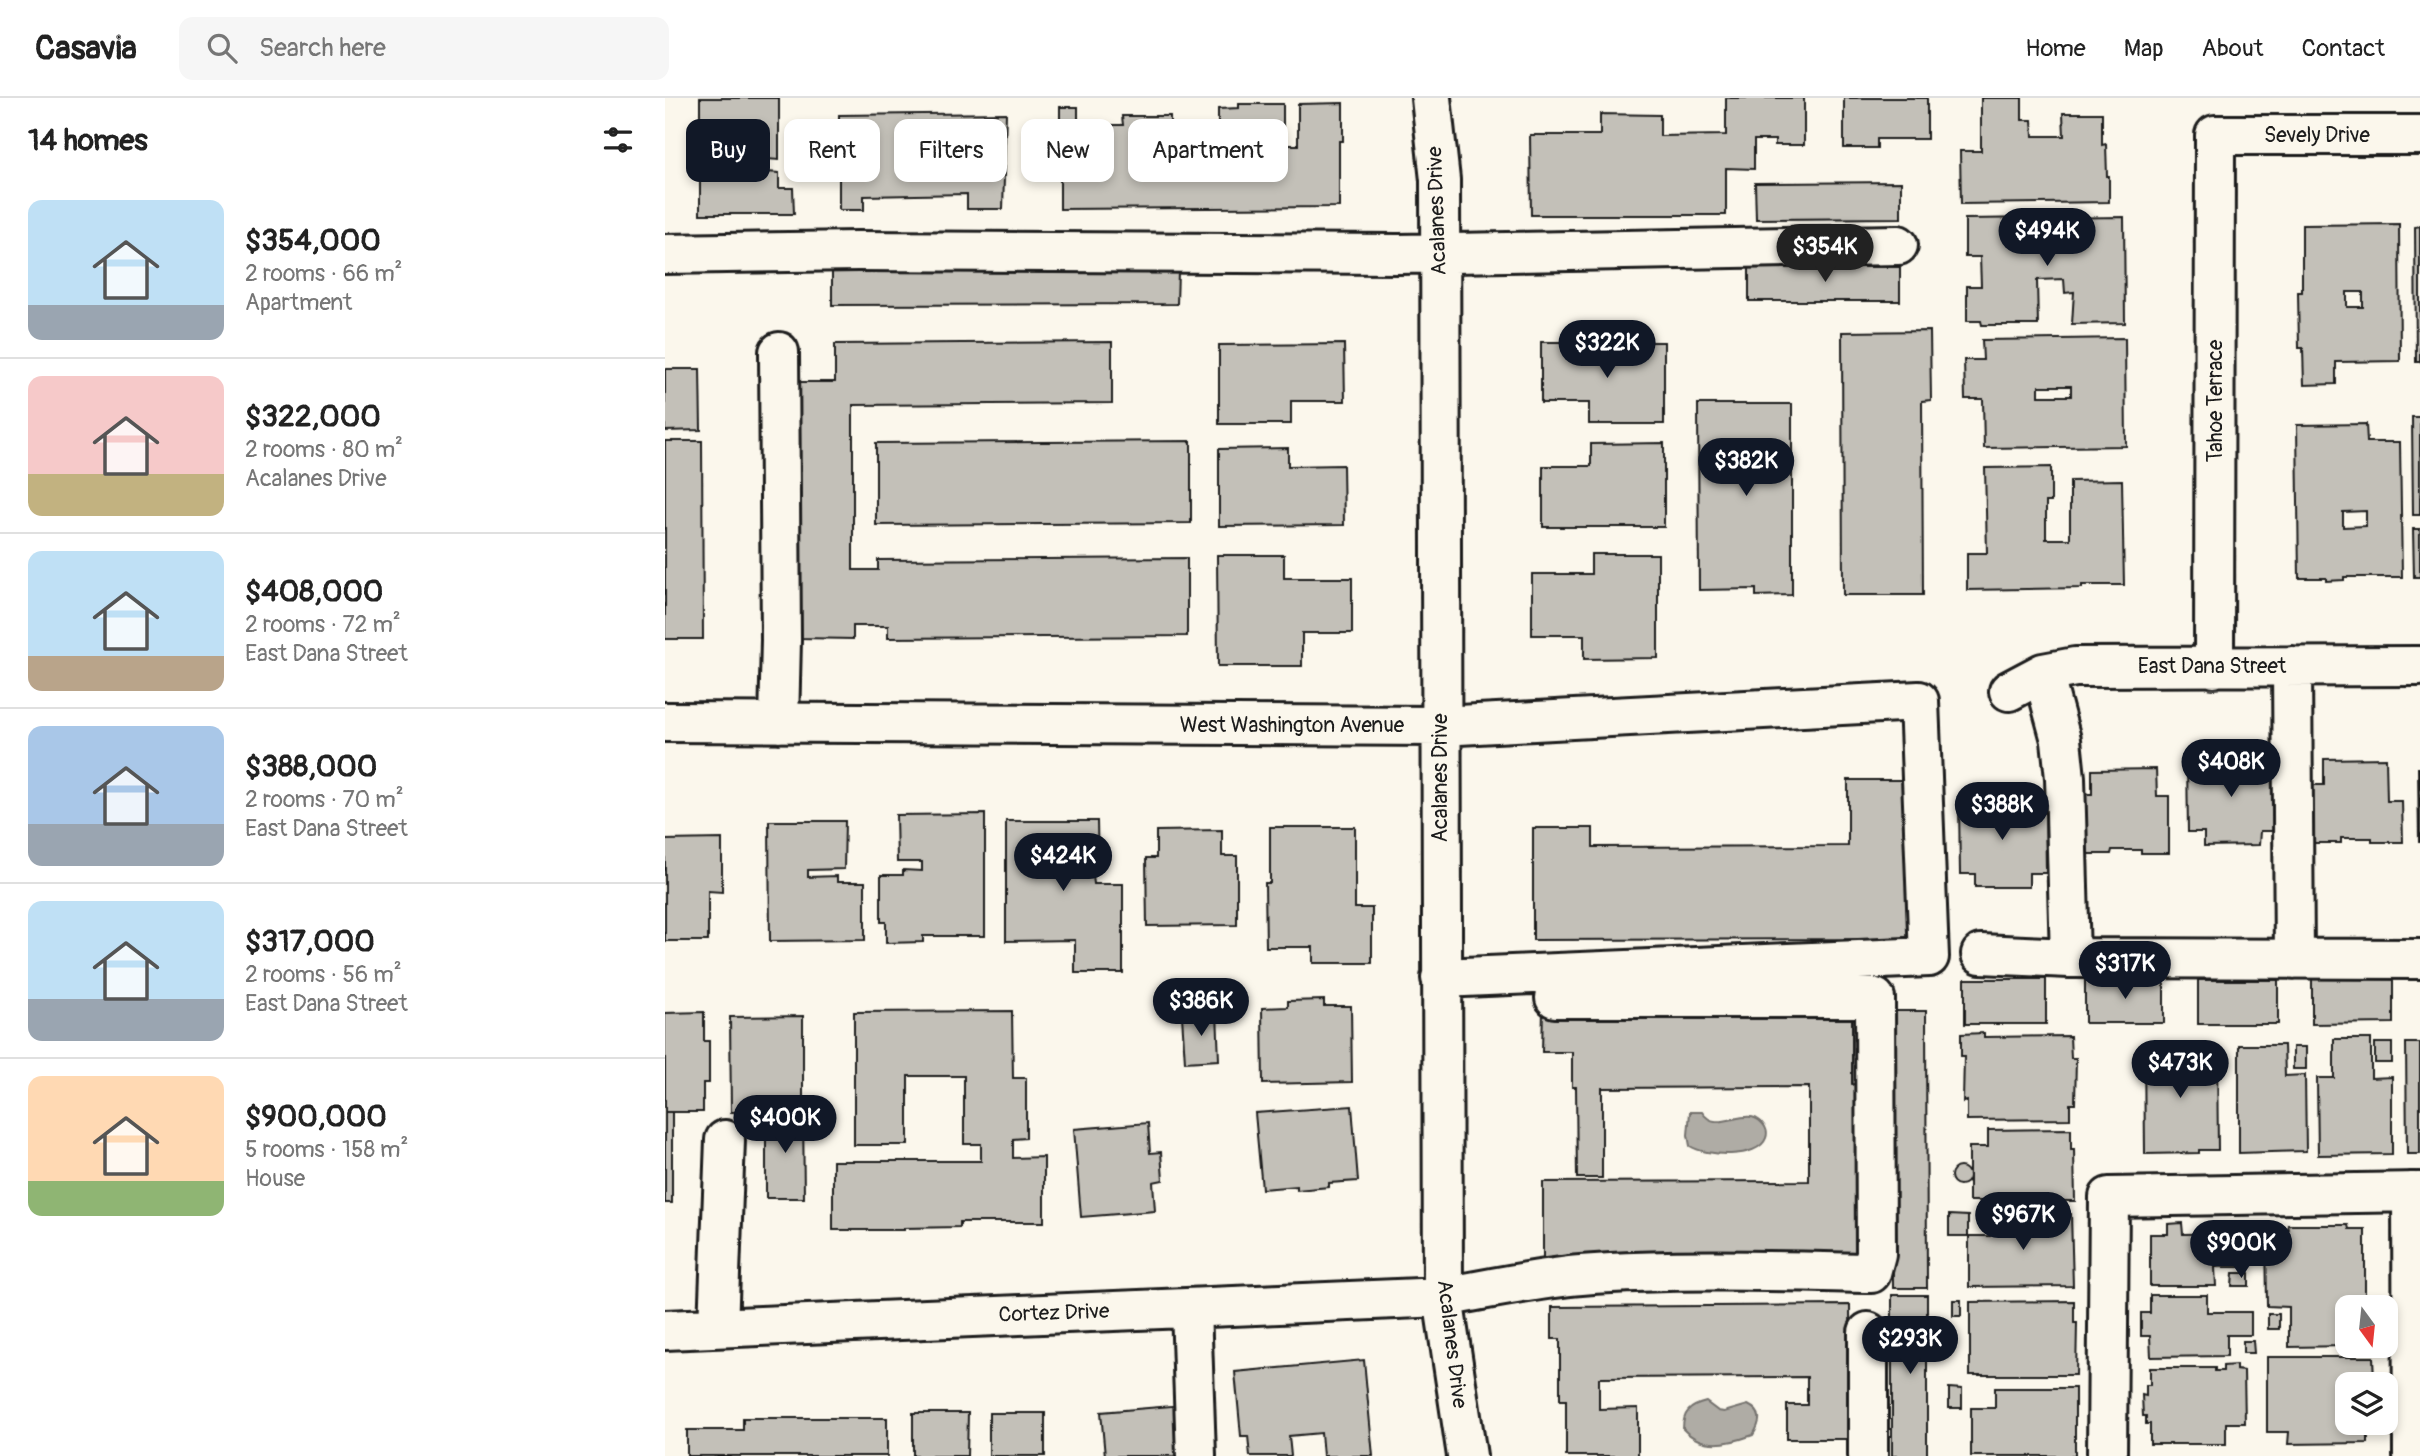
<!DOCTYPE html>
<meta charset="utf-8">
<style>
:root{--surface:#fff;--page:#f6f6f6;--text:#222;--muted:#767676;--line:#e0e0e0;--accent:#111827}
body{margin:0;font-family:Pangolin,sans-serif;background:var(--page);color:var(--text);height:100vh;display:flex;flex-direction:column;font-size:26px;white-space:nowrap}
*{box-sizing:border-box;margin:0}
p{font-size:23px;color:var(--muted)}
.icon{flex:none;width:38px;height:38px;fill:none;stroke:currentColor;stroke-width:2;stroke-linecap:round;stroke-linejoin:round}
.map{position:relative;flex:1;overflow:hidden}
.side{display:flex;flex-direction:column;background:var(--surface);width:665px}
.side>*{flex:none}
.hud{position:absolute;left:21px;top:21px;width:665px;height:63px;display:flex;gap:14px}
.needle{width:46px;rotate:165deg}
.buttons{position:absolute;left:1670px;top:1197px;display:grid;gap:14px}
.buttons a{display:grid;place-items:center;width:63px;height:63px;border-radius:14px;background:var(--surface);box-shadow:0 4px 10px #0003;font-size:35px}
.price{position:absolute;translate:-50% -60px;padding:0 16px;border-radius:24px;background:var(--accent);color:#fff;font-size:23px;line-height:46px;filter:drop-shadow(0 2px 4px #0008)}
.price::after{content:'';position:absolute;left:50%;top:42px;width:21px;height:16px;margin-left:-10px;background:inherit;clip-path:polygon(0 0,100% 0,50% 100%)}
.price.active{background:#222;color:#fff}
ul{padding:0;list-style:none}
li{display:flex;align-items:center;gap:21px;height:175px;padding:0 28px}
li+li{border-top:2px solid var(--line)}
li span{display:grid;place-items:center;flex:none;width:196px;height:140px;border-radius:14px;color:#555}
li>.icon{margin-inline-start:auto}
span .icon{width:84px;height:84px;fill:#fffc;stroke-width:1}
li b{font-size:30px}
h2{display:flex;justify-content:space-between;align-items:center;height:84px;padding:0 28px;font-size:30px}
.pill{padding:0 24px;border-radius:14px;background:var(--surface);box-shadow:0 4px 10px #0003;font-size:24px;line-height:63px}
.pill.active{background:var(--accent);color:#fff}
header{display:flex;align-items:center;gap:42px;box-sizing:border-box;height:98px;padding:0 35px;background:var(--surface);border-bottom:2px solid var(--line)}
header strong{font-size:33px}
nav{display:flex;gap:38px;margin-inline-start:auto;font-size:24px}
.search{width:490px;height:63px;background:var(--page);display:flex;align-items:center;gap:18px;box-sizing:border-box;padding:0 24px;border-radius:14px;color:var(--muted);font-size:26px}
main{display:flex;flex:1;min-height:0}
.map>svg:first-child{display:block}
</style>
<header>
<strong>Casavia</strong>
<div class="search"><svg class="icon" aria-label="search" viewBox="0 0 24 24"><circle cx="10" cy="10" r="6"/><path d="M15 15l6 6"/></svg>Search here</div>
<nav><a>Home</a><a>Map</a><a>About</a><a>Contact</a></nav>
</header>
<main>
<section class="side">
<h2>14 homes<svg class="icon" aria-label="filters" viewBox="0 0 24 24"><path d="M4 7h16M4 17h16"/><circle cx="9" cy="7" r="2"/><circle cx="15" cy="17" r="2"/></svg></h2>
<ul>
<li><span style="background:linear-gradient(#bfe0f5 75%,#9aa5b1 0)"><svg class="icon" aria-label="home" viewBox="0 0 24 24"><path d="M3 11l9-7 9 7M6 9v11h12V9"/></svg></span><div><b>$354,000</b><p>2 rooms · 66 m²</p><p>Apartment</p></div></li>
<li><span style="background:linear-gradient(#f6c9c9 70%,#c2b280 0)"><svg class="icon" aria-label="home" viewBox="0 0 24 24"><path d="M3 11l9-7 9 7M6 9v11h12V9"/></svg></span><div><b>$322,000</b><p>2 rooms · 80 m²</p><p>Acalanes Drive</p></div></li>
<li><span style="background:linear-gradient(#bfe0f5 75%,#b9a48a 0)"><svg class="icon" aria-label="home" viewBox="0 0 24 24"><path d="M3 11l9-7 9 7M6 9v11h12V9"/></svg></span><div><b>$408,000</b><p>2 rooms · 72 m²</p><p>East Dana Street</p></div></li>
<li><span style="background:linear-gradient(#a9c7e8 70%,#9aa5b1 0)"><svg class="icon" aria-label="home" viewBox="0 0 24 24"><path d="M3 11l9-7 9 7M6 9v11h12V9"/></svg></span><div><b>$388,000</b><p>2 rooms · 70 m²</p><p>East Dana Street</p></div></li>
<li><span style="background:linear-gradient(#bfe0f5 70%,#9aa5b1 0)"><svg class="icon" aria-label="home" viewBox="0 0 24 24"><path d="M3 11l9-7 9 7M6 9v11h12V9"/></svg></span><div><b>$317,000</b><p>2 rooms · 56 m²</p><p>East Dana Street</p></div></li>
<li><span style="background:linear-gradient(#ffd9b3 75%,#8fb573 0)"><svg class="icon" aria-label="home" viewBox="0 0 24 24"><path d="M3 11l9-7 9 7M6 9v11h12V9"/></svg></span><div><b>$900,000</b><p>5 rooms · 158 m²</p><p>House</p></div></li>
</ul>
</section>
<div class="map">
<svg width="1755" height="1358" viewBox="0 0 1755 1358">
<rect width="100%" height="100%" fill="#fbf7ec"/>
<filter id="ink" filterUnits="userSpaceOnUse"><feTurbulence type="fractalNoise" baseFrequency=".0143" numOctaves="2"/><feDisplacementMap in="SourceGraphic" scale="14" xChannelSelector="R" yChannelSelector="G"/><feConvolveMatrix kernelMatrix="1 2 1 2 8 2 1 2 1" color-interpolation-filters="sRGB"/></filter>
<g filter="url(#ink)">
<path fill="#afaca5" stroke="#74726e" stroke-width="2" d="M 1025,1014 L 1037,1014 C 1052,1038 1081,1006 1097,1025 C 1101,1029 1103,1035 1101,1040 C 1093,1062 1040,1058 1025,1048 L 1023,1037 Z
M 1041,1304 L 1053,1313 L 1059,1314 L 1083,1307 C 1098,1314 1096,1324 1088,1337 C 1063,1346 1038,1352 1018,1331 C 1018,1314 1025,1308 1041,1304 Z"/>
<path fill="#c3c0b8" stroke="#1c1c1c" stroke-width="2" fill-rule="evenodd" d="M 35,0 L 114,0 L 114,62 L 102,61 L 102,74 L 114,75 L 114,90 L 128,90 L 129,116 L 35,116 Z
M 1061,0 L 1139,0 L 1139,47 L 1110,47 L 1110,42 L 1089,42 L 1089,71 L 1061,70 L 1061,117 L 866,117 L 865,37 L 935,37 L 935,16 L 995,17 L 995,38 L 1061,37 Z
M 1179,0 L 1262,0 L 1262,41 L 1212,41 L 1212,50 L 1179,50 Z
M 1316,0 L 1357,0 L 1357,22 L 1367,22 L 1368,38 L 1399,38 L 1398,15 L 1437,15 L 1437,47 L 1441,46 L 1442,78 L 1444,78 L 1444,104 L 1296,106 L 1295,53 L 1316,53 Z
M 678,5 L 678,43 L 674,43 L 674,109 L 395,111 L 395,9 L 413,9 L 413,27 L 429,27 L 429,44 L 441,44 L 441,27 L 458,27 L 457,18 L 505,18 L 505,28 L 520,28 L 521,43 L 536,43 L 536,28 L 553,28 L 553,11 L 574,10 L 574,6 L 618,6 L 618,47 L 633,47 L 633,6 Z
M 341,15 L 338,111 L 302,111 L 302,96 L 199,98 L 199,112 L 174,112 L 174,17 Z
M 1236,84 L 1236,120 L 1091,121 L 1090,85 Z
M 1459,119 L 1460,225 L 1407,226 L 1409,194 L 1400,195 L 1399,181 L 1372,182 L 1373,227 L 1317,227 L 1316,223 L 1302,223 L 1302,188 L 1316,188 L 1315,159 L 1300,159 L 1300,121 Z
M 1734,126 L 1735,263 L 1671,264 L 1671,286 L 1639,287 L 1638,250 L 1634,250 L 1633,194 L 1637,194 L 1637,127 ZM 1682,194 L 1698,194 L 1698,209 L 1682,209 Z
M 1755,128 L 1755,264 L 1751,264 L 1750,129 Z
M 1084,169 L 1235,169 L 1235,203 L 1084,203 Z
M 167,173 L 513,173 L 512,206 L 167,207 Z
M 1265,233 L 1266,302 L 1257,303 L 1258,497 L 1178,497 L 1177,234 Z
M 1460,240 L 1461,348 L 1319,350 L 1318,301 L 1300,301 L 1299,262 L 1318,262 L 1317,242 ZM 1374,288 L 1406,288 L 1406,298 L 1374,298 Z
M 447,244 L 447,305 L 188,307 L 188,472 L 213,472 L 213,462 L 522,460 L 522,538 L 223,540 L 223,528 L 188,528 L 188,541 L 135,540 L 134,284 L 170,284 L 170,246 Z
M 876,244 L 999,244 L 999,326 L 924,326 L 924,305 L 876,305 Z
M 679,246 L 680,303 L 626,303 L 626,326 L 554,326 L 554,247 Z
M 0,271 L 35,271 L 36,332 L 0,333 Z
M 1033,306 L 1127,306 L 1127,497 L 1091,498 L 1091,491 L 1034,492 Z
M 1747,319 L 1755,319 L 1755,417 L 1748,417 Z
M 1701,326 L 1702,344 L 1735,344 L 1737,479 L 1679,479 L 1679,482 L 1661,483 L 1661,480 L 1634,480 L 1632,327 ZM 1701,413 L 1701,428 L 1678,429 L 1678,414 Z
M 0,343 L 37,343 L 38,541 L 0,541 Z
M 526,343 L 526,425 L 211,427 L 211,345 Z
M 999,345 L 999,429 L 878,429 L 878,368 L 926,368 L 926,346 Z
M 623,350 L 623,368 L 678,367 L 679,427 L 554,428 L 554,351 Z
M 1386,369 L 1386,404 L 1381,404 L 1381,441 L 1405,441 L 1405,383 L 1457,382 L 1459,487 L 1417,487 L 1417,490 L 1302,492 L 1302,455 L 1322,455 L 1320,370 Z
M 1748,431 L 1755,431 L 1755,479 L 1749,479 Z
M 926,456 L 993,456 L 993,560 L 919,561 L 919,537 L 867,537 L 867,476 L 926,476 Z
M 552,457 L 619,457 L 619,480 L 687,480 L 687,535 L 637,535 L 637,568 L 553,568 Z
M 1610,659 L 1611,733 L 1595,733 L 1594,747 L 1539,748 L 1539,734 L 1523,734 L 1522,660 Z
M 1721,660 L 1722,703 L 1737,703 L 1738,744 L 1707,744 L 1707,740 L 1676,740 L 1676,745 L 1648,745 L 1648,687 L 1659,687 L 1659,661 Z
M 1753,670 L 1755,670 L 1755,744 L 1754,744 Z
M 1491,671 L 1492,698 L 1504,698 L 1504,755 L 1476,755 L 1476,752 L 1447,752 L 1446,756 L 1418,756 L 1417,696 L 1427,696 L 1427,672 Z
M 1183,682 L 1247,682 L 1247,841 L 868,842 L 868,730 L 928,730 L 928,749 L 1183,748 Z
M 1380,703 L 1381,775 L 1364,775 L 1364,789 L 1310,789 L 1310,776 L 1295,776 L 1294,704 Z
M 320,716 L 320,838 L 258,838 L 258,844 L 221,845 L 221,824 L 216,824 L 216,777 L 238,777 L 238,772 L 257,773 L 257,764 L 232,764 L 231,717 Z
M 104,723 L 180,723 L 179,771 L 143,772 L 143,779 L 172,778 L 172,784 L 200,784 L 200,842 L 105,843 Z
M 341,723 L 432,723 L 433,772 L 403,773 L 403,778 L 428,778 L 429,786 L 458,786 L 458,875 L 410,875 L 410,842 L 341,843 Z
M 605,729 L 690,729 L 690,810 L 707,810 L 707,865 L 648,865 L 648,849 L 601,849 L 600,785 L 605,785 Z
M 557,732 L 557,758 L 572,758 L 572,827 L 482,828 L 481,760 L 491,760 L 491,733 Z
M 57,741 L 57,794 L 43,793 L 43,843 L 0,843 L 0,742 Z
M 1728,880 L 1728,925 L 1647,926 L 1647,881 Z
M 1300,881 L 1381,881 L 1381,926 L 1300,926 Z
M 1420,882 L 1499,882 L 1499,925 L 1420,925 Z
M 1533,882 L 1613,882 L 1613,926 L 1533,926 Z
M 659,902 L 659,908 L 686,908 L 687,984 L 598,986 L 597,910 L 623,909 L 623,903 Z
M 1187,910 L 1187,986 L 1194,987 L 1194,1166 L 878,1167 L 878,1084 L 1144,1083 L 1144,989 L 937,990 L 937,1080 L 912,1080 L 911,989 L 907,989 L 907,954 L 877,954 L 878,911 Z
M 347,913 L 348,980 L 361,980 L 361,1040 L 348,1041 L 348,1060 L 379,1059 L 379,1124 L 295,1124 L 295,1129 L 239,1130 L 239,1132 L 168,1132 L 168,1063 L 316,1063 L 316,1046 L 299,1046 L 299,978 L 243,978 L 243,1047 L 189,1047 L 189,914 Z
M 1227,913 L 1261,913 L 1262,1190 L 1228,1190 Z
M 39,914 L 39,943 L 44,943 L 44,985 L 38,985 L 38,1014 L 0,1014 L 0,915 Z
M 552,915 L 554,962 L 520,964 L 517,918 Z
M 138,918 L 138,1013 L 66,1014 L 65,919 Z
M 1319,935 L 1319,939 L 1405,938 L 1406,960 L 1411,960 L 1410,1006 L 1405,1006 L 1405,1021 L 1302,1022 L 1302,1003 L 1298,1004 L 1299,958 L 1296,958 L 1296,936 Z
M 1669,941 L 1706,941 L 1706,980 L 1727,979 L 1727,1056 L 1653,1057 L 1652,980 L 1669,980 Z
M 1710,945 L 1727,945 L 1727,965 L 1710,965 Z
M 1741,945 L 1755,945 L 1755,1056 L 1742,1056 Z
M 1533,946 L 1533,956 L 1552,956 L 1553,1052 L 1534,1052 L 1534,1055 L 1480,1056 L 1479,947 Z
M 1574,947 L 1619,947 L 1620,978 L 1640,977 L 1641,1053 L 1574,1055 Z
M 1628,949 L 1641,949 L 1641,971 L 1628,971 Z
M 687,1008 L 693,1083 L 664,1085 L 664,1089 L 632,1092 L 632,1088 L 597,1091 L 590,1015 Z
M 101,1013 L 138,1013 L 139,1100 L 101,1100 Z
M 0,1014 L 7,1014 L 7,1105 L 0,1105 Z
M 483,1025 L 485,1055 L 496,1054 L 498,1082 L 488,1084 L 490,1113 L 416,1119 L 409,1031 Z
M 1406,1031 L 1406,1051 L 1409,1051 L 1410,1103 L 1304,1103 L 1304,1049 L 1323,1049 L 1323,1032 Z
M1286 1078a9 9 0 1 1 18 0a9 9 0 1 1-18 0Z
M 1325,1116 L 1406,1116 L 1408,1188 L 1304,1189 L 1304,1138 L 1325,1138 Z
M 1284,1117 L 1303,1118 L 1303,1138 L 1284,1138 Z
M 1517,1125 L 1518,1136 L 1583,1135 L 1583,1169 L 1550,1169 L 1551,1188 L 1485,1188 L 1485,1136 L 1503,1136 L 1503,1126 Z
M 1623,1127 L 1683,1127 L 1684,1131 L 1700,1131 L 1700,1200 L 1683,1200 L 1682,1248 L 1684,1248 L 1624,1249 L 1624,1209 L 1602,1208 L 1601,1132 L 1624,1132 Z
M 1568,1175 L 1584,1175 L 1584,1188 L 1567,1188 Z
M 1227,1197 L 1262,1197 L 1262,1358 L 1227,1358 Z
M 1485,1197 L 1542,1197 L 1542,1214 L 1586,1214 L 1586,1237 L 1562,1237 L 1562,1258 L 1486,1259 L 1485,1238 L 1476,1238 L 1476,1215 L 1485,1215 Z
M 1288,1202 L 1296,1202 L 1296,1218 L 1288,1218 Z
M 1409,1203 L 1409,1225 L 1412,1225 L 1411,1277 L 1305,1277 L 1305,1204 Z
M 1185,1207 L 1186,1341 L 1122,1341 L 1122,1307 L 1142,1307 L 1142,1279 L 934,1280 L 934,1311 L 973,1310 L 973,1358 L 901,1358 L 901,1302 L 895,1302 L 895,1241 L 887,1241 L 887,1209 Z
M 1603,1216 L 1614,1216 L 1614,1231 L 1603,1231 Z
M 1578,1243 L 1588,1243 L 1589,1255 L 1578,1255 Z
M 1602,1259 L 1708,1259 L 1709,1282 L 1711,1282 L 1711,1286 L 1682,1286 L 1682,1325 L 1711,1325 L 1711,1335 L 1703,1334 L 1703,1345 L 1623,1346 L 1624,1334 L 1602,1334 Z
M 699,1262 L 708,1358 L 658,1358 L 656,1335 L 624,1338 L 626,1358 L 585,1358 L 583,1338 L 576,1338 L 570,1274 Z
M 1571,1267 L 1571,1272 L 1579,1273 L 1580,1325 L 1561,1325 L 1561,1346 L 1485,1346 L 1485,1326 L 1481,1326 L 1481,1318 L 1478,1318 L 1477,1297 L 1481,1298 L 1481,1287 L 1485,1287 L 1485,1270 L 1550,1270 L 1550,1273 L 1558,1273 L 1558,1268 Z
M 1284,1290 L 1297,1291 L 1297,1310 L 1284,1310 Z
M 1330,1290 L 1410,1290 L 1410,1358 L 1306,1358 L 1306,1310 L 1330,1310 Z
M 518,1307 L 515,1358 L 440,1358 L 436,1314 Z
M 248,1315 L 303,1315 L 302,1358 L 248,1358 Z
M 324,1315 L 380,1315 L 380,1358 L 324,1358 Z
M 78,1320 L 222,1320 L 222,1358 L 22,1358 L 22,1332 L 78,1332 Z"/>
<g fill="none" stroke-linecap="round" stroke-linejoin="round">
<defs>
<path id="minor" d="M 766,0 L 775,82 L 778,1199 L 802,1358
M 0,156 L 193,153 L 734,156 L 1233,147
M 114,254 L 116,542 L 114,625
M 1627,568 L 1629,861
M 1549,570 L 1550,37 L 1755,37
M 1378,575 L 1396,642 L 1400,680 L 1405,860
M 1344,593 L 1378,575 L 1410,569 L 1755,568
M 0,624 L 775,628 L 1254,603 L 1264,859 L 776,880
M 1316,856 L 1405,860 L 1755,861
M 1747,1094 L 1748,1358
M 526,1210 L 531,1358
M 53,1229 L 60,1042
M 0,1232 L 778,1199 C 824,1191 869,1181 916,1177 C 1012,1170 1109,1173 1206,1175 L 1211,1156 L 1210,900 L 890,900
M 1203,1358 L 1203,1234
M 1442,1358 L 1444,1099 L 1755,1094"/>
</defs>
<use href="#minor" stroke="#1c1c1c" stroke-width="44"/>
<use href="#minor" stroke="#fbf7ec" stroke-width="38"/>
</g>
</g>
<g text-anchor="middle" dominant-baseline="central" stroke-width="5" stroke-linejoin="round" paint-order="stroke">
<g font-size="21" fill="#1c1c1c" stroke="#fbf7ec">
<text x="1652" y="37">Sevely Drive</text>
<text transform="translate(772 113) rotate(-92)">Acalanes Drive</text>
<text transform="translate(1550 303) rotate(-90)">Tahoe Terrace</text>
<text x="1547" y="568">East Dana Street</text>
<text x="627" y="627">West Washington Avenue</text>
<text transform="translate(775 680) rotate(-90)">Acalanes Drive</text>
<text transform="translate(389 1215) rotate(-2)">Cortez Drive</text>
<text transform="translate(787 1246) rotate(83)">Acalanes Drive</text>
</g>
</g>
</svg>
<div class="buttons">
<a><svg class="needle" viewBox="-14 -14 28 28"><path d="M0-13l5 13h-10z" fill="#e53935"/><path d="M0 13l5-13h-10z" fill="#767676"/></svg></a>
<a><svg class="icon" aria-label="layers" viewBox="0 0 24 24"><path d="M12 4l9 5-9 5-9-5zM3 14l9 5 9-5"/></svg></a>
</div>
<b class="price" style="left:1382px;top:170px">$494K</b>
<b class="price active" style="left:1160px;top:186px">$354K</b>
<b class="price" style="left:942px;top:282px">$322K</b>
<b class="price" style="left:1081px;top:400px">$382K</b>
<b class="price" style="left:1566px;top:701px">$408K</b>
<b class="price" style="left:1337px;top:744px">$388K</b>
<b class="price" style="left:398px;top:795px">$424K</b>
<b class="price" style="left:1460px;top:903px">$317K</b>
<b class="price" style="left:536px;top:940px">$386K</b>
<b class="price" style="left:1515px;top:1002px">$473K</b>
<b class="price" style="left:120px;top:1057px">$400K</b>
<b class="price" style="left:1358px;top:1154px">$967K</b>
<b class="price" style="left:1576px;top:1182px">$900K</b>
<b class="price" style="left:1245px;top:1278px">$293K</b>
<div class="hud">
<a class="pill active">Buy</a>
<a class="pill">Rent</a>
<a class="pill">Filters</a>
<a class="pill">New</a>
<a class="pill">Apartment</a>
</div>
</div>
</main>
